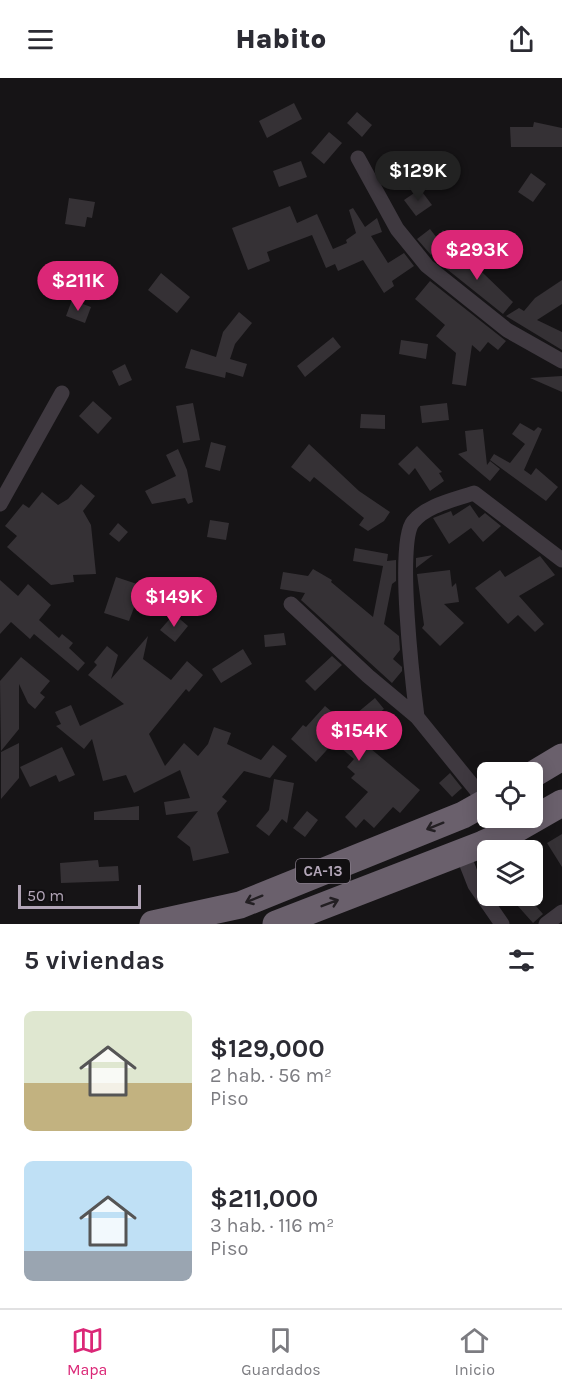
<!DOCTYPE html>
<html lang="es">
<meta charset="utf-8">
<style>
:root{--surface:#fff;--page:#f2f2f3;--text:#2b2b33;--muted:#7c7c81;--line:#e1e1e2;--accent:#db2777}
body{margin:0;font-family:Karla,sans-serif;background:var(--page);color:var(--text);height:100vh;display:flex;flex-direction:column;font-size:22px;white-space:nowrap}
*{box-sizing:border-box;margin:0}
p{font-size:20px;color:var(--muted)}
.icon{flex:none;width:33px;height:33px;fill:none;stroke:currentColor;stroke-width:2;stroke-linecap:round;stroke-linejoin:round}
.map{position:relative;height:846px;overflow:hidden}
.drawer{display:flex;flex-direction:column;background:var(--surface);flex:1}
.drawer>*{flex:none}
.buttons{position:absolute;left:477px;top:684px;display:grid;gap:12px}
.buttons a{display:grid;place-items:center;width:66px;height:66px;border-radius:9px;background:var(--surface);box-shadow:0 3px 15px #0003;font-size:30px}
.scale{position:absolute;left:18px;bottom:15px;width:123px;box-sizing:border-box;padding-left:6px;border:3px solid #b2a5b7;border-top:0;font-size:16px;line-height:21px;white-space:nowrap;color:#b2a5b7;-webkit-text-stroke:4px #110f11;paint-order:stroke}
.price{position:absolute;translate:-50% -51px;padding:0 14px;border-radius:21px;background:var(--accent);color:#fff;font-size:20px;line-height:39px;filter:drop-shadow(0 2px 3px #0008)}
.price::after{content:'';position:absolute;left:50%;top:36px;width:18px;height:14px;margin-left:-9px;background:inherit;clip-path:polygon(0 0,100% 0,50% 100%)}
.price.active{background:#222;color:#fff}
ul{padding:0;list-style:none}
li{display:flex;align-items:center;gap:18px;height:150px;padding:0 24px}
li span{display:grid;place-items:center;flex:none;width:168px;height:120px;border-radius:9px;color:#555}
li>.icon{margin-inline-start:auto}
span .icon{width:72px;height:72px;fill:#fffc;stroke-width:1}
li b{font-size:26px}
h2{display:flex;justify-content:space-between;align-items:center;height:72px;padding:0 24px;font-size:26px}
header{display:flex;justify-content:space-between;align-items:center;height:78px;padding:0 24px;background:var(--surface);font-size:27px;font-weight:800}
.tabs{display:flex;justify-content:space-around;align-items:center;height:84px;border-top:2px solid var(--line);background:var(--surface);font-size:16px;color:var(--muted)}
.tabs a{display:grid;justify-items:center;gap:3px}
.tabs .active{color:var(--accent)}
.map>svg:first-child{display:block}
</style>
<header><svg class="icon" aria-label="menu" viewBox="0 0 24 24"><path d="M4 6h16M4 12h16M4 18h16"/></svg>Habito<svg class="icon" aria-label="share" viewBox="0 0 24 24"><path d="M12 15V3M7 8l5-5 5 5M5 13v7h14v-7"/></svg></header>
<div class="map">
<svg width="562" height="846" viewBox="0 0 562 846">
<rect width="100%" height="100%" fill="#161416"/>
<path fill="#353135" d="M 294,25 L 302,41 L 267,60 L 259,43 Z
M 357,34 L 372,47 L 362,59 L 347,45 Z
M 534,44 L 562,50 L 562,69 L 511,69 L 510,49 L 533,49 Z
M 329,54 L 342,65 L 324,86 L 311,75 Z
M 390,79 L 402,89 L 391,103 L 379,93 Z
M 301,83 L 307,99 L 279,109 L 273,93 Z
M 531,95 L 546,106 L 533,124 L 518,114 Z
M 420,111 L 432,127 L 416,138 L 404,122 Z
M 69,120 L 95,124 L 92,140 L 87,139 L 85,149 L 65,146 Z
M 290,128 L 297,145 L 317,136 L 333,171 L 347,165 L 346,162 L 356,155 L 349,132 L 353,130 L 365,149 L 377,140 L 382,154 L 371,158 L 388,185 L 404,175 L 414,188 L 392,203 L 394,208 L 384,215 L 363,182 L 338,193 L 335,186 L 326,190 L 312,157 L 267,174 L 270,183 L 248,192 L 232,150 Z
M 430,151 L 437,160 L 443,152 L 452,163 L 431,177 L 417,161 Z
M 458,171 L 513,224 L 503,236 L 443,188 Z
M 161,195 L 190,219 L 177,235 L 148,212 Z
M 562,202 L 562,226 L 537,242 L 562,254 L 562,272 L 506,238 L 519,230 L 524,233 L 535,220 Z
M 430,203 L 506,263 L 498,272 L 488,264 L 480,274 L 472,267 L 466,308 L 452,306 L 456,275 L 436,258 L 445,247 L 415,221 Z
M 91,208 L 106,208 L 106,222 L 91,222 Z
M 72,222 L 91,229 L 85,245 L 66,238 Z
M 239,234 L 252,245 L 235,266 L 230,281 L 247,286 L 243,299 L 226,294 L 225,300 L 185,290 L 191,271 L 216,279 L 223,254 Z
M 333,259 L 341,269 L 305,299 L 297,288 Z
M 401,262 L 428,266 L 426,281 L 399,276 Z
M 125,286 L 132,302 L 119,308 L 112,293 Z
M 562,298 L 562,314 L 530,300 Z
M 93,323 L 112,340 L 98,356 L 79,338 Z
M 193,325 L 200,362 L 183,365 L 176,328 Z
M 447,325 L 449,342 L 422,345 L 420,328 Z
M 361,336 L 385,337 L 385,351 L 360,350 Z
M 520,345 L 534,353 L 538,349 L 542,351 L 524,392 L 531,397 L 536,390 L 558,409 L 546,423 L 490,382 L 494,376 L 510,385 L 525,366 L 512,356 Z
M 483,351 L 487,387 L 490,383 L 500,391 L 490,403 L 458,376 L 467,373 L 465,353 Z
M 211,364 L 226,368 L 220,393 L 205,389 Z
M 309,366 L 359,413 L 390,434 L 384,443 L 368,453 L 359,447 L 364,440 L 314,399 L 310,404 L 291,389 Z
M 417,368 L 442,394 L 439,395 L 444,403 L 430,413 L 415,390 L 409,397 L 398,386 Z
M 178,371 L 187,392 L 193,424 L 188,426 L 185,420 L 152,426 L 145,413 L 176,398 L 166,377 Z
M 81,406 L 95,418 L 83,433 L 91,447 L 96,496 L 73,497 L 74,504 L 51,507 L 7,469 L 17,458 L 5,448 L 23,426 L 29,430 L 42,414 L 58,427 L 68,421 Z
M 470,427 L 479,440 L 485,435 L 501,448 L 483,464 L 471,450 L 449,466 L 433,440 L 451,433 L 453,438 Z
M 210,442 L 229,445 L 226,462 L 207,459 Z
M 118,445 L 128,454 L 119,464 L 109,456 Z
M 355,470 L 388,476 L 387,483 L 396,482 L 396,503 L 392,506 L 384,546 L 399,558 L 400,572 L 393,581 L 402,589 L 402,593 L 392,605 L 301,522 L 305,515 L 280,511 L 283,494 L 308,498 L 313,491 L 332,502 L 331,504 L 373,539 L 383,488 L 353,483 Z
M 433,477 L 416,490 L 416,480 Z
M 540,478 L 555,497 L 519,518 L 544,546 L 535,554 L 518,537 L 508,546 L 475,510 L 500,492 L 505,499 Z
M 450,492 L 452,509 L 456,505 L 459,524 L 444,526 L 464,545 L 440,568 L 422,550 L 424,547 L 417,496 Z
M 116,499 L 137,506 L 158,523 L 138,519 L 129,543 L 104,535 Z
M 0,502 L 18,518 L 28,506 L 51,527 L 39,542 L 59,560 L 62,556 L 73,565 L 69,570 L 85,585 L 78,593 L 34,556 L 30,561 L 11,544 L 0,556 Z
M 174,536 L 188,548 L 175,564 L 160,552 Z
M 284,555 L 286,567 L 265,569 L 264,557 Z
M 148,558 L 143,581 L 171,602 L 187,583 L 203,597 L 189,614 L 186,611 L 149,656 L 165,688 L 184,665 L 198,678 L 208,666 L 214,649 L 231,655 L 227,666 L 261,682 L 273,667 L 287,678 L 270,700 L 244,693 L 222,719 L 227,723 L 217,735 L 229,775 L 193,783 L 190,769 L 177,759 L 198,733 L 166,737 L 164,724 L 190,720 L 180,692 L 134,715 L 126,697 L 103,703 L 92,661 L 84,671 L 56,648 L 61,646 L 55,634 L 71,627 L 80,648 L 124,626 L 88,597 L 97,587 L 94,584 L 107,568 L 118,577 L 111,601 Z
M 243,571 L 252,586 L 221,605 L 212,591 Z
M 332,578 L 342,587 L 315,613 L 305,603 Z
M 21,579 L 50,603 L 40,615 L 45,619 L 35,631 L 28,625 L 19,606 L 19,651 L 1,673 L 0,603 Z
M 375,620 L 384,631 L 362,650 L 371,657 L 364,665 L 420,712 L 400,735 L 393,729 L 374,750 L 364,741 L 356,750 L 345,739 L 368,714 L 351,700 L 355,696 L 347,689 L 354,681 L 334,664 L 316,684 L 291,661 L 303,647 L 306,649 L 325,628 L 345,645 Z
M 19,665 L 19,700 L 1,721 L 1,674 Z
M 62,669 L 75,697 L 59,704 L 56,697 L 30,709 L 20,689 Z
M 450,695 L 462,710 L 452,719 L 439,705 Z
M 274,701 L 294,705 L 287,745 L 282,741 L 269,758 L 256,748 L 269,732 Z
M 139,728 L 139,742 L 94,742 L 94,734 Z
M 307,733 L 318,742 L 305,759 L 293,750 Z
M 562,756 L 562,789 L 547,765 Z
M 98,782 L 99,789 L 118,788 L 119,803 L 61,805 L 60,785 Z
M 509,818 L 527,818 L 543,836 L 533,845 Z"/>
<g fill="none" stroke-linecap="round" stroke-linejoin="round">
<path stroke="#3f3940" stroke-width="15" d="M 358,80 L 397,151 L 427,188 L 507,252 L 562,283
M 0,426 L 62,315
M 291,526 L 368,598 L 417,639 L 486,724
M 417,639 C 413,607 396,464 413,444 C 427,427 454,422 474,415 L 562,482
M 462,774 L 475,807 L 502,846
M 546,846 L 562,834"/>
<path stroke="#6a606c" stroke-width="27" d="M 532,697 L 562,679
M 153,846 L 240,827 L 463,737 L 488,723
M 276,846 L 483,766 L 513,753 L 562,725"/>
</g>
<defs><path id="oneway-shaft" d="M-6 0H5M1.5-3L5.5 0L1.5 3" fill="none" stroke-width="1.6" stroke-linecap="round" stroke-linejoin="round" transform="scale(1.5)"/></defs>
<g stroke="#231f23">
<use href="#oneway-shaft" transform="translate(435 748) rotate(158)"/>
<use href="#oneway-shaft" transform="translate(254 821) rotate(158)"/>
<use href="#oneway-shaft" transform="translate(330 825) rotate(-21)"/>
</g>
<g text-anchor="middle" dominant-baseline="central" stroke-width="4.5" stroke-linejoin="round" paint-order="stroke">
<rect fill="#110f11" stroke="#827885" stroke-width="1.5" x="296" y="781" width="54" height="24" rx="4.5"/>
<g font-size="15" font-weight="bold" fill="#b2a5b7">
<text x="323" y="793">CA-13</text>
</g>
</g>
</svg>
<div class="buttons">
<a><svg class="icon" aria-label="locate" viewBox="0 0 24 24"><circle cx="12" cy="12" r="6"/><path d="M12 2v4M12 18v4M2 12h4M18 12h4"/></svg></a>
<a><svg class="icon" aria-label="layers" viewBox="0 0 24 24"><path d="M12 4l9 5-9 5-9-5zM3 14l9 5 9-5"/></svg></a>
</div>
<div class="scale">50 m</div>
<b class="price active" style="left:418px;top:124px">$129K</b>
<b class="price" style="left:477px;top:203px">$293K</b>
<b class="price" style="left:78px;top:234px">$211K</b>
<b class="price" style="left:174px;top:550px">$149K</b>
<b class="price" style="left:359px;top:684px">$154K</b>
</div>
<section class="drawer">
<h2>5 viviendas<svg class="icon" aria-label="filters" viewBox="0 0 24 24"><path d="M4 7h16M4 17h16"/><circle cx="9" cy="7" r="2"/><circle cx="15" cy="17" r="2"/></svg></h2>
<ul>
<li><span style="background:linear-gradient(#dfe7d0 60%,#c2b280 0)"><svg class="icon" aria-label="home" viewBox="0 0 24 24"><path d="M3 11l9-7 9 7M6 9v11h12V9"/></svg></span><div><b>$129,000</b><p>2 hab. · 56 m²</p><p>Piso</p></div></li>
<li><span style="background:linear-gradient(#bfe0f5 75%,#9aa5b1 0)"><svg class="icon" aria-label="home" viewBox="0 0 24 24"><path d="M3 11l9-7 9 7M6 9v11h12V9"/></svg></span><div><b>$211,000</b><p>3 hab. · 116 m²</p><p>Piso</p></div></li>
</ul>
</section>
<nav class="tabs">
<a class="active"><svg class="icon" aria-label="map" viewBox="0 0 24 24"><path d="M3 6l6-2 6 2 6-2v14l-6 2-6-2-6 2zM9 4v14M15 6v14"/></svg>Mapa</a>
<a><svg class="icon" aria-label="saved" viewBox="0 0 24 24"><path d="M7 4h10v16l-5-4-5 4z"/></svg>Guardados</a>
<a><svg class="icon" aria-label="home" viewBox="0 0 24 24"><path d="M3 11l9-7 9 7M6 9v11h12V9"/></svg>Inicio</a>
</nav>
